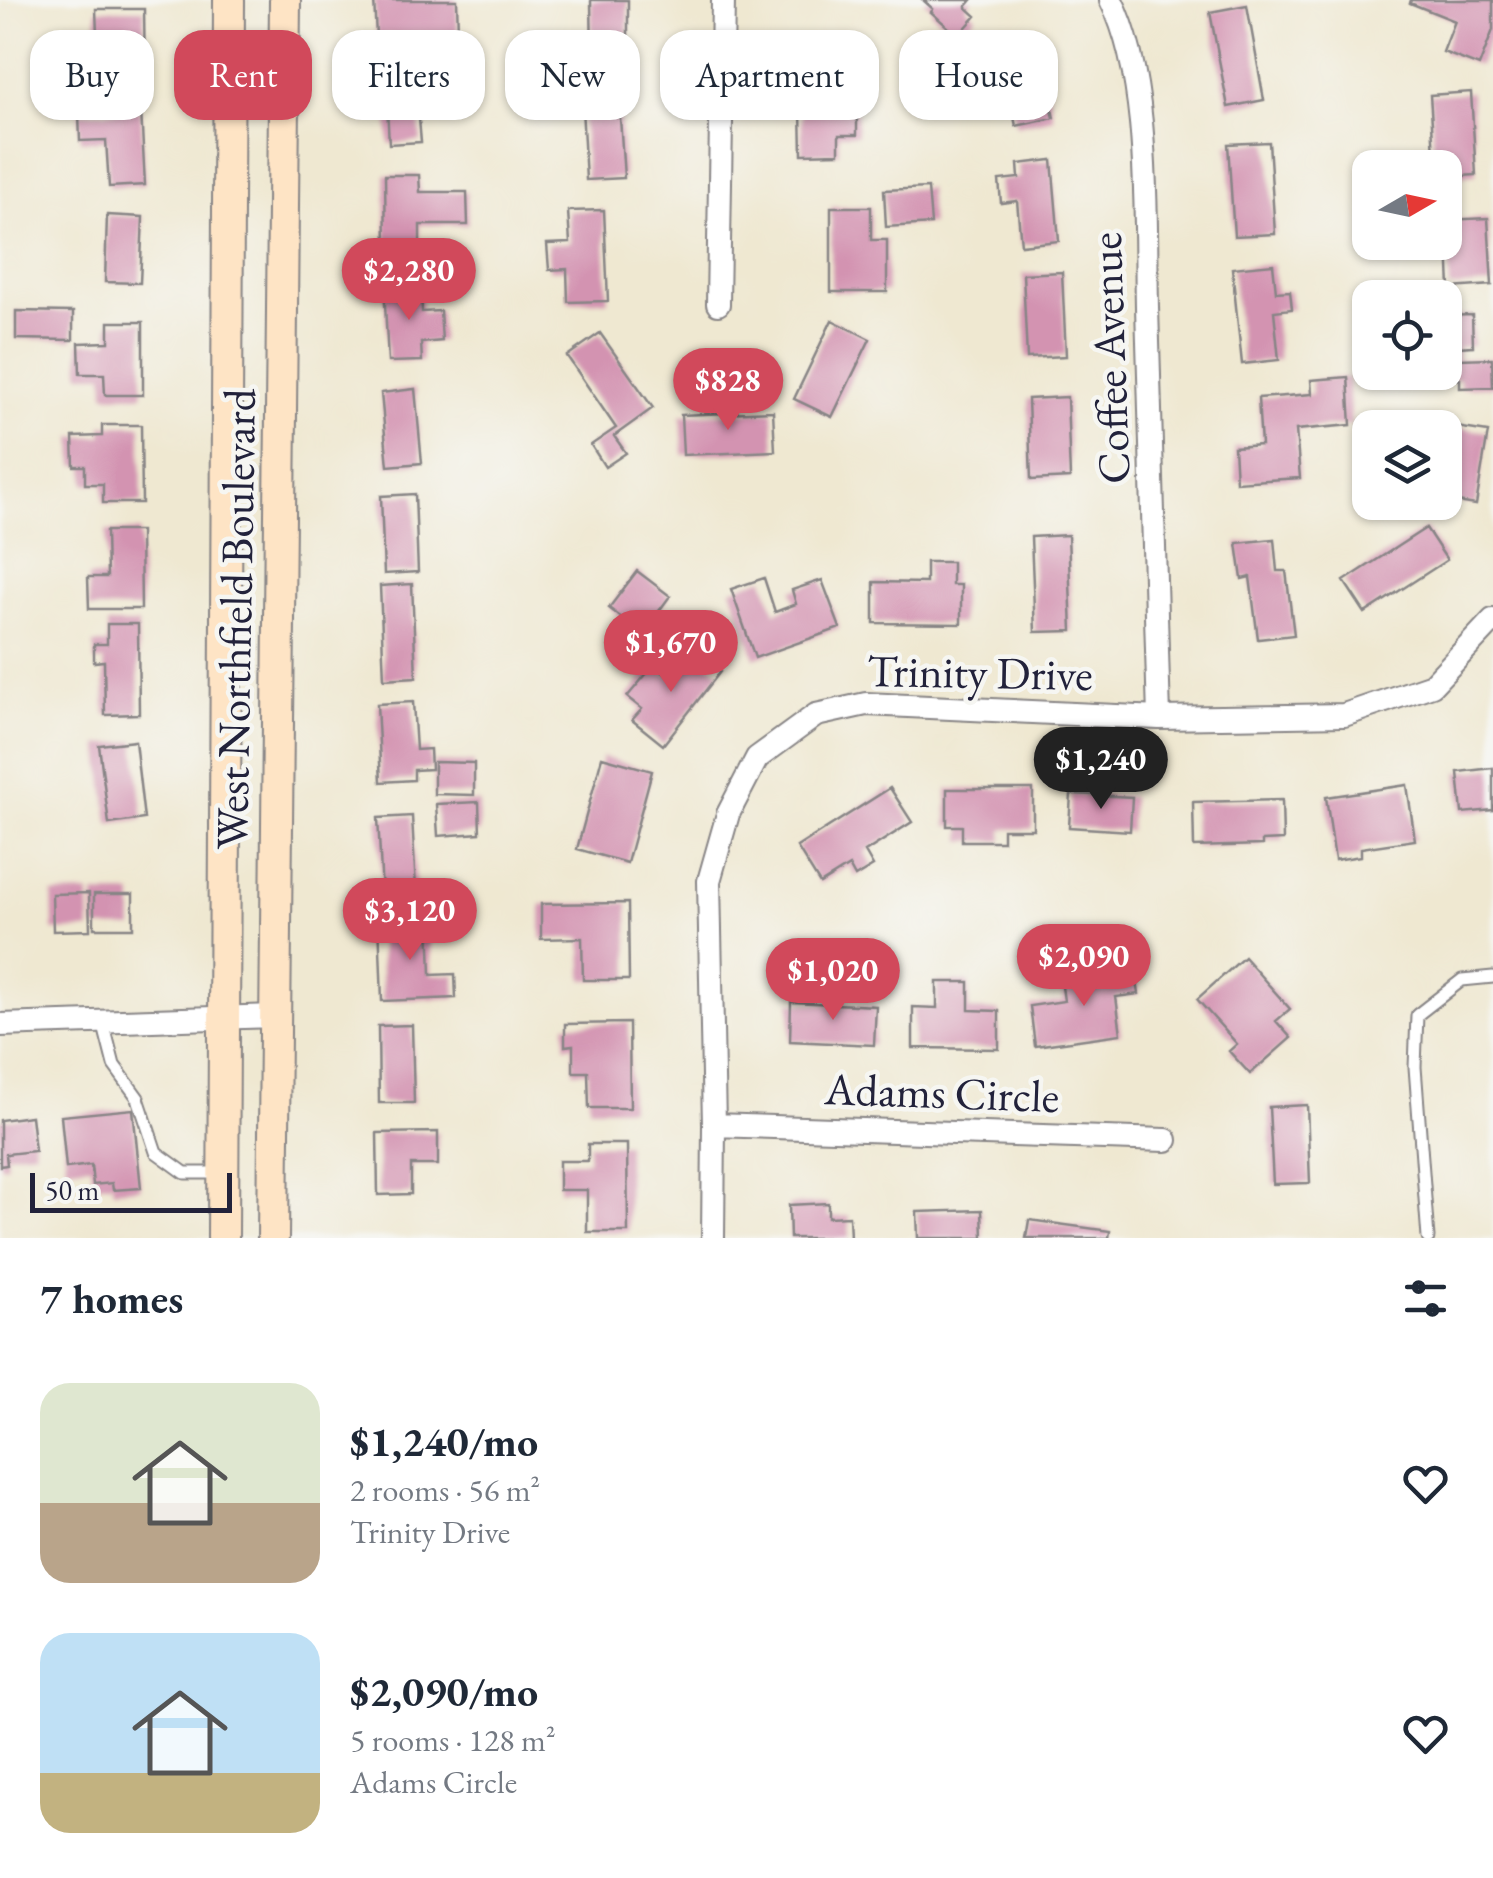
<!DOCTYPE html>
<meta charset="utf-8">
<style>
:root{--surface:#fff;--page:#f6f6f7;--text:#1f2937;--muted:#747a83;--accent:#d1495b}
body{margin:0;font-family:"EB Garamond",serif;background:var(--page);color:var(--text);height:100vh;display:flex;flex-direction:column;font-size:38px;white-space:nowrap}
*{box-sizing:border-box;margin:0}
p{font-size:32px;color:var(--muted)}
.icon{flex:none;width:55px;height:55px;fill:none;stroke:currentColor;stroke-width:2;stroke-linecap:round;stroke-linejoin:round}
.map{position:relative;height:1238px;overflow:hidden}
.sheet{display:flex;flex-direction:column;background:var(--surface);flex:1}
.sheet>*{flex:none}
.banner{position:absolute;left:30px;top:30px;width:1435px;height:90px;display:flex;gap:20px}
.needle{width:65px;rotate:81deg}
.fabs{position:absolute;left:1352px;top:150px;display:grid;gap:20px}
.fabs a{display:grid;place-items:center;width:110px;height:110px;border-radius:20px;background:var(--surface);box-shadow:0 2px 8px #0004;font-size:50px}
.scale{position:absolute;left:30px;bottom:25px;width:202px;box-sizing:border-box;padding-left:10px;border:5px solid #22223b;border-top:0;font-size:28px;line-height:35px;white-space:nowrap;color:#22223b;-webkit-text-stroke:8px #f6f6f2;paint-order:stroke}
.price{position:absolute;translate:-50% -85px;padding:0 22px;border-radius:35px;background:var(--accent);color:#fff;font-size:32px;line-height:65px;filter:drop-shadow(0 2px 5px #0008)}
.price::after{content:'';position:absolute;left:50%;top:60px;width:30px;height:22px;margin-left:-15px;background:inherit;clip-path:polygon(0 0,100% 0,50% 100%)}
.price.on{background:#222;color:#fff}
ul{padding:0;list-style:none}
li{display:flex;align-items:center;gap:30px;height:250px;padding:0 40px}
li span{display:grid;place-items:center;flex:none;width:280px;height:200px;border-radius:30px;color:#555}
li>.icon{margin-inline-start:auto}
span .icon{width:120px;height:120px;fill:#fffc;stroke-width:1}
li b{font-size:42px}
h2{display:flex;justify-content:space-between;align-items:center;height:120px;padding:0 40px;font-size:42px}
.tag{padding:0 35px;border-radius:30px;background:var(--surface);box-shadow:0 2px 8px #0004;font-size:35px;line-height:90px}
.tag.on{background:var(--accent);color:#fff}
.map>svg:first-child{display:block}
</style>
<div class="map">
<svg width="1493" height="1238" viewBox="0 0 1493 1238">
<rect width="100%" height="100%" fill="#f6f6f2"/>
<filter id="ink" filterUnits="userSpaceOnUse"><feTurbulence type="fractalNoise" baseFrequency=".01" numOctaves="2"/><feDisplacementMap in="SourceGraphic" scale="20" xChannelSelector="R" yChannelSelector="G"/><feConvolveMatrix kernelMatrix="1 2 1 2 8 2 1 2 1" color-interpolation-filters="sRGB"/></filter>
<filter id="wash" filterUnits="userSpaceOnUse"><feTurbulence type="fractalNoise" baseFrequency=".0048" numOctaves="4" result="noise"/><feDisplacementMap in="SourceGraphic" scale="40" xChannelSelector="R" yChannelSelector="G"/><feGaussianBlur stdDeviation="2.25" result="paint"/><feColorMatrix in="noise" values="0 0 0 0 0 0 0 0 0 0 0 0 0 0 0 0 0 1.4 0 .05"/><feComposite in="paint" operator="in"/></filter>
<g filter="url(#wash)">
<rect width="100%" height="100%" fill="#efe8d1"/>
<g id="blocks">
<path fill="#d393b1" d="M 374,0 L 457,0 L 458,33 L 376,36 Z
M 591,0 L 628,0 L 628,57 L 592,57 Z
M 923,0 L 972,0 L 966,7 L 976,16 L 958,36 L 931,12 L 933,9 Z
M 1411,0 L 1493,0 L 1493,30 L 1479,66 L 1443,52 L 1455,21 L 1410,3 Z
M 1247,5 L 1264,100 L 1228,107 L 1210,12 Z
M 96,9 L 144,9 L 145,79 L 108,80 L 108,34 L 97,34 Z
M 1035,35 L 1054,118 L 1016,126 L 998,44 Z
M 841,65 L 842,111 L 857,111 L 857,135 L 839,135 L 839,153 L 802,154 L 800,66 Z
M 420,67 L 421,91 L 459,89 L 460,117 L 419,119 L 421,142 L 389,144 L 385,68 Z
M 618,87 L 624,178 L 586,180 L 581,89 Z
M 1471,92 L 1476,175 L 1445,177 L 1445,168 L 1435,168 L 1430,95 Z
M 141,110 L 145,185 L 109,187 L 106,140 L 80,141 L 79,113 Z
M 1269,142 L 1275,234 L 1234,236 L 1228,144 Z
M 1052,160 L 1059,241 L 1021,245 L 1017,201 L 1001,203 L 999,180 L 1019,178 L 1018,164 Z
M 385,175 L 419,175 L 420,192 L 467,192 L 468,225 L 420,225 L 420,250 L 386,251 Z
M 928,188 L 931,224 L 886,227 L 884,190 Z
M 831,207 L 871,207 L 871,240 L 887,240 L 887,292 L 831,292 Z
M 604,210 L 608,301 L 568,302 L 567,269 L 549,270 L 547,244 L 570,243 L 568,211 Z
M 107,215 L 143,217 L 140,283 L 105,282 Z
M 1488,218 L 1492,285 L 1450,288 L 1447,220 Z
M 1273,264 L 1276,292 L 1290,291 L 1292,309 L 1274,311 L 1279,360 L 1242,364 L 1232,268 Z
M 1062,272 L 1066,356 L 1027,358 L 1023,274 Z
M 421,282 L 422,312 L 440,311 L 442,341 L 421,343 L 422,361 L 388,362 L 384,284 Z
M 16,311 L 73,312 L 73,340 L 16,339 Z
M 1472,315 L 1473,346 L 1458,347 L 1458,359 L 1492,358 L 1493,387 L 1460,388 L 1460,379 L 1428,380 L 1428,372 L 1445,372 L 1445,316 Z
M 832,320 L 870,339 L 832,417 L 794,399 Z
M 109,322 L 143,322 L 143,395 L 105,395 L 104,374 L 80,374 L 79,343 L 109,342 Z
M 600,333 L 653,408 L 614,436 L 626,453 L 605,467 L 591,445 L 616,428 L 567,356 Z
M 1348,377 L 1351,425 L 1296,430 L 1300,478 L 1236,482 L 1234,447 L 1261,445 L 1258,398 L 1312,394 L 1311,380 Z
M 415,389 L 422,463 L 388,466 L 381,393 Z
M 1067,397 L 1070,478 L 1031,480 L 1028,399 Z
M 773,411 L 775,451 L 683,455 L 681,415 Z
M 102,425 L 141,425 L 142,503 L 103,503 L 103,484 L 85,484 L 85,466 L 74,466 L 73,437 L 102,436 Z
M 1450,426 L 1488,432 L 1476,505 L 1445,500 L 1445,450 Z
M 415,494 L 418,572 L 384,574 L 381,496 Z
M 1426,528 L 1447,560 L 1365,613 L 1344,581 Z
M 106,531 L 140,531 L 141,609 L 89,609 L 88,577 L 107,577 Z
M 1068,535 L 1072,631 L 1035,632 L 1031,537 Z
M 1274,539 L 1277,571 L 1286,571 L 1294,635 L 1258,639 L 1250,577 L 1242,579 L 1237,543 Z
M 926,562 L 952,562 L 952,585 L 961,585 L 961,624 L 874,623 L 874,582 L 926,583 Z
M 637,571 L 670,596 L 642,634 L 609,608 Z
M 764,578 L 775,612 L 796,604 L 792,590 L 822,580 L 840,628 L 755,658 L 731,589 Z
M 412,584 L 416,677 L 384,679 L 380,586 Z
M 107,624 L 138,624 L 139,714 L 105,715 L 104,661 L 94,662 L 94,644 L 107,644 Z
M 689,648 L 720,672 L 663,745 L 632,720 L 642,709 L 627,697 L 654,665 L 668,676 Z
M 413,702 L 416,750 L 430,749 L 431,769 L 414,770 L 414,780 L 381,782 L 377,704 Z
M 135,741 L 144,819 L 109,824 L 99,745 Z
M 602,757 L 652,771 L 627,863 L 577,849 Z
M 434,762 L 474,763 L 474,795 L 434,794 Z
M 1493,768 L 1493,810 L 1462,813 L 1458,772 Z
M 1407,785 L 1415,840 L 1361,848 L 1361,856 L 1335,860 L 1326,797 Z
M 890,788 L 912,822 L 865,852 L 873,866 L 855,877 L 849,866 L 820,884 L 797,847 Z
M 947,789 L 1033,789 L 1033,829 L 1003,829 L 1003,841 L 962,841 L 962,826 L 947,826 Z
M 1071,794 L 1132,797 L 1130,831 L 1069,827 Z
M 1282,800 L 1283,840 L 1262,841 L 1262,845 L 1194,847 L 1193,802 Z
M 479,802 L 480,833 L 438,836 L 436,804 Z
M 412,816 L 416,890 L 382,892 L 378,818 Z
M 89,893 L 90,930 L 53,931 L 52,894 Z
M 94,894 L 133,894 L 133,928 L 94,928 Z
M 628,903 L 629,980 L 583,980 L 582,938 L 541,939 L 541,904 Z
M 429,919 L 431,975 L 455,974 L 456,998 L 382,1001 L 379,921 Z
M 1244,957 L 1290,1009 L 1276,1021 L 1291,1038 L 1250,1074 L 1229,1051 L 1237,1044 L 1197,999 Z
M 1135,969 L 1139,994 L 1116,997 L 1121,1034 L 1035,1046 L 1030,1006 L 1064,1001 L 1061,979 Z
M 937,982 L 969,982 L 969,1010 L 999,1011 L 999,1049 L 913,1048 L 913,1007 L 937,1008 Z
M 791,1002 L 876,1006 L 874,1045 L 790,1041 Z
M 629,1023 L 630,1108 L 589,1108 L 588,1072 L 573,1072 L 573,1045 L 565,1046 L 565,1024 Z
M 412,1025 L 414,1103 L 379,1103 L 378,1026 Z
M 1307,1105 L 1310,1183 L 1273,1184 L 1269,1107 Z
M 133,1109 L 141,1188 L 113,1190 L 112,1183 L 93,1185 L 91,1165 L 66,1168 L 61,1116 Z
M 31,1116 L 35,1151 L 6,1154 L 7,1165 L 0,1166 L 0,1120 Z
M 438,1132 L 438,1165 L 411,1165 L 411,1194 L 378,1195 L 377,1133 Z
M 588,1144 L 627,1144 L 628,1232 L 587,1232 L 587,1190 L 559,1190 L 559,1161 L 588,1161 Z
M 828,1203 L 828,1217 L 849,1216 L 850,1238 L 790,1238 L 789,1205 Z
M 982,1210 L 983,1238 L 918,1238 L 917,1212 Z
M 1029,1220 L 1110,1231 L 1109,1238 L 1026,1238 Z"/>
</g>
</g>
<g filter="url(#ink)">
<use href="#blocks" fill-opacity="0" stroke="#888586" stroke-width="2.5"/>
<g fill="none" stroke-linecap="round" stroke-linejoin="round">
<defs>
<path id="service" d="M 103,1022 L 114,1065 L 138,1098 L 156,1152 L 185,1173 L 223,1173
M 1428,1238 L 1415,1067 L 1417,1015 L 1462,980 L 1493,977"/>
<path id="minor" d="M 1111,0 C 1151,79 1145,218 1147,307 C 1151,444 1155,581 1159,718
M 718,304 L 723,0
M 0,1025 L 276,1016
M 714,1125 L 1166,1140
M 713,1238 L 714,1125 L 709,881 L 728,814 L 757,758 L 816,715 L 866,704 L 1159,718 L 1344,715 L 1432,685 L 1493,620"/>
<path id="secondary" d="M 223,1238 L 229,0
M 273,1238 L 285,0"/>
</defs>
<use href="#service" stroke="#888586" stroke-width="15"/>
<use href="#minor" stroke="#888586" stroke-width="26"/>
<use href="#secondary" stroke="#888586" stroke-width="34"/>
<use href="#service" stroke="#fff" stroke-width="11"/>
<use href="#minor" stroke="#fff" stroke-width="22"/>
<use href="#secondary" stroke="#fee4c5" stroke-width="30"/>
</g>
</g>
<g text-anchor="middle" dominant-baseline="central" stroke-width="9" stroke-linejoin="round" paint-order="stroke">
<g font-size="45" fill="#22223b" stroke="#f6f6f2">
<text transform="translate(1109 358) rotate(-92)">Coffee Avenue</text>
<text transform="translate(235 619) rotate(-89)">West Northfield Boulevard</text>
<text transform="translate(980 672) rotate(1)">Trinity Drive</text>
<text transform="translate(942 1092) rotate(2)">Adams Circle</text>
</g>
</g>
</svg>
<div class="fabs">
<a><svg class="needle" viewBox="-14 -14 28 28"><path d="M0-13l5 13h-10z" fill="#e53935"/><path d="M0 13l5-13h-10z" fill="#747a83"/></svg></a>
<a><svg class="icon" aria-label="locate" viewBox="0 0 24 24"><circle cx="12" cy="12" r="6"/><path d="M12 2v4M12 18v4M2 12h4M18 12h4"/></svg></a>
<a><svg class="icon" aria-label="layers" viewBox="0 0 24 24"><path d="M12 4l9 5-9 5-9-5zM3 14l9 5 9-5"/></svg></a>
</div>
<div class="scale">50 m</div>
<b class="price" style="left:409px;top:323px">$2,280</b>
<b class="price" style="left:728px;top:433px">$828</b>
<b class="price" style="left:671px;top:695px">$1,670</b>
<b class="price on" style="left:1101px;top:812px">$1,240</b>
<b class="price" style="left:410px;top:963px">$3,120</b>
<b class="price" style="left:1084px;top:1009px">$2,090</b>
<b class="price" style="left:833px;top:1023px">$1,020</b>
<div class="banner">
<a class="tag">Buy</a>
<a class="tag on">Rent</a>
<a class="tag">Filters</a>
<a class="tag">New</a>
<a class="tag">Apartment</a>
<a class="tag">House</a>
</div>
</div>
<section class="sheet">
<h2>7 homes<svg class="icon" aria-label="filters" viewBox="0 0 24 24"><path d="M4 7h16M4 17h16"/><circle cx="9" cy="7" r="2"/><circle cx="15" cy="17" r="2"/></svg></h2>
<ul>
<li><span style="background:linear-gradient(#dfe7d0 60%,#b9a48a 0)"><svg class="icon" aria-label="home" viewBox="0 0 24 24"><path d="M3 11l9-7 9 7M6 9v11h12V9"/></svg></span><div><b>$1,240/mo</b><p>2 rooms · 56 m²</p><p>Trinity Drive</p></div><svg class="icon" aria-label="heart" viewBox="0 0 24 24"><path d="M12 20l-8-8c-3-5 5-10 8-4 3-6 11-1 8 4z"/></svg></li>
<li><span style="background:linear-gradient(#bfe0f5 70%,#c2b280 0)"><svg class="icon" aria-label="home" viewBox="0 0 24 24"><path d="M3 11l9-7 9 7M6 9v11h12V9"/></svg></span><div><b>$2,090/mo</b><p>5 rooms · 128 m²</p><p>Adams Circle</p></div><svg class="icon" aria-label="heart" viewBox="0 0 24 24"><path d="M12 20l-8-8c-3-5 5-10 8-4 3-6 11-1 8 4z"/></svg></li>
</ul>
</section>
